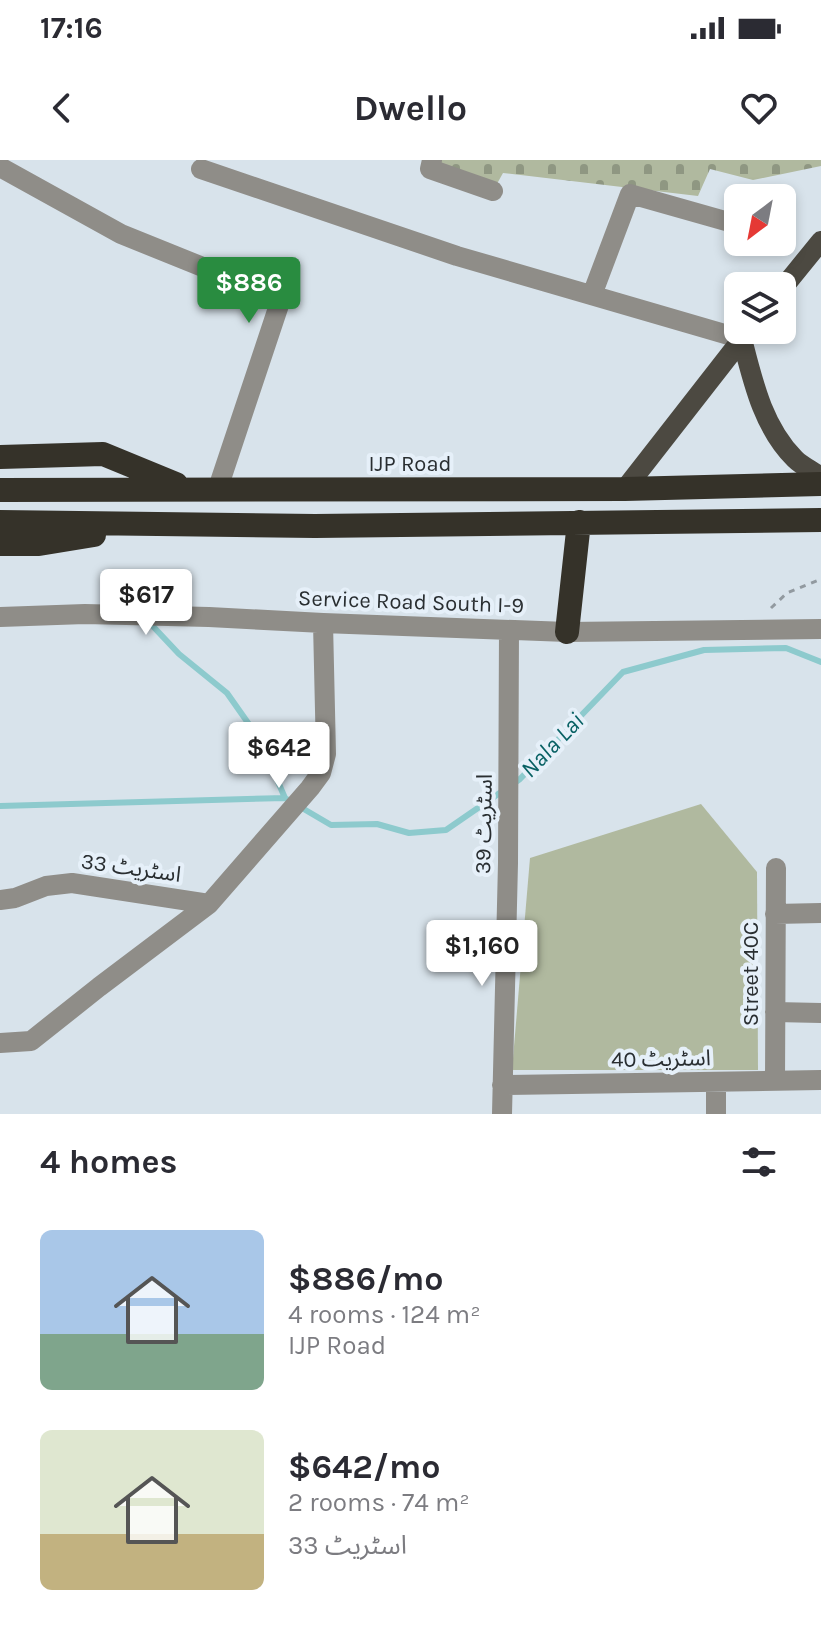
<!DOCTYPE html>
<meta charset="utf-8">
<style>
:root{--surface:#fff;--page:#f7f7f7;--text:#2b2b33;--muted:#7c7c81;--accent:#298c40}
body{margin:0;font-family:Karla,"Noto Sans Arabic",sans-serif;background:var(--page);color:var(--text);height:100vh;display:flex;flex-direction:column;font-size:30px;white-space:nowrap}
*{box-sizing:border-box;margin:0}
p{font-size:26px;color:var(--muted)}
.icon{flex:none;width:44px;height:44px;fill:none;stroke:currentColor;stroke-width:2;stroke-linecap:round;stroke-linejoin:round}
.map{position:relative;height:954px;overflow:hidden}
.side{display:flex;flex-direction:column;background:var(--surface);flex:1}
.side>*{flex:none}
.needle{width:52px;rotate:212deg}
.tools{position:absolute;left:724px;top:24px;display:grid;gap:16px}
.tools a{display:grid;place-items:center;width:72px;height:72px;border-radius:12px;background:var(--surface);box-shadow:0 4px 12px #0003;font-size:40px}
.price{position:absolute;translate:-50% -68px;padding:0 18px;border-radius:8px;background:#fff;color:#222;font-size:26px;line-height:52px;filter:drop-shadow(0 2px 4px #0008)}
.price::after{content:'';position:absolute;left:50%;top:48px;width:24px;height:18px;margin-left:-12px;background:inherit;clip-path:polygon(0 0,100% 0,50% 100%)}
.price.selected{background:var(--accent);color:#fff}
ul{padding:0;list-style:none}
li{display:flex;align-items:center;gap:24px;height:200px;padding:0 40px}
li span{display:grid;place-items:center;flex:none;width:224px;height:160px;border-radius:12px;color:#555}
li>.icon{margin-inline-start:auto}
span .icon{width:96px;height:96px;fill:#fffc;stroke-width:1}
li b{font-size:34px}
h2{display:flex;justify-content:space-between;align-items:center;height:96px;padding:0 40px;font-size:34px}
.status{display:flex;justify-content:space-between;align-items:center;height:56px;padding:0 40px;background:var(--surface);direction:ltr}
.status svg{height:22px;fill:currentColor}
header{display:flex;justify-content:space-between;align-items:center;height:104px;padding:0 40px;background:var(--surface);font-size:36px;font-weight:700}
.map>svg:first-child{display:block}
</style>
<div class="status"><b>17:16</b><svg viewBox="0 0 49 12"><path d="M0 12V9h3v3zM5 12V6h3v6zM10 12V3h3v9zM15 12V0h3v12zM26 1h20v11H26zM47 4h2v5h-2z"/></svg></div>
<header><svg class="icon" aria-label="back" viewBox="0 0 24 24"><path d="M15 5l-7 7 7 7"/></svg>Dwello<svg class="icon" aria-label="heart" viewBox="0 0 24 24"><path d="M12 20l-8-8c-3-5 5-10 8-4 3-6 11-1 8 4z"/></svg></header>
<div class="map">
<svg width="821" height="954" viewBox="0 0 821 954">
<defs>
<pattern id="cemetery-stones" width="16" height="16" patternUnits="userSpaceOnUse" patternTransform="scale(2)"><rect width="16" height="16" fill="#b0b99f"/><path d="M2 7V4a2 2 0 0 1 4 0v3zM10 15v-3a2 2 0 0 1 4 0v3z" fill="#8f9782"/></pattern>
</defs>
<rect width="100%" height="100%" fill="#d8e3eb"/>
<path fill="#b0b99f" d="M 701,644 L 757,712 L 758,910 L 512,910 L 530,698 Z"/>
<path fill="url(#cemetery-stones)" d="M 432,0 L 821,0 L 821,6 L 753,20 L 710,9 L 698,36 L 503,13 L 493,31 Z"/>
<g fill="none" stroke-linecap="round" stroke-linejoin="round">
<path stroke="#8dcacd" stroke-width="6" d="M 105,414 L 138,450
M 148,461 L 179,494 L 227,533 L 260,580 L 285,638
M 513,624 L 520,619 L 623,512 L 704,490 L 786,488 L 821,502
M 0,646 L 285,638 L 331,665 L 377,664 L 409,673 L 446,670 L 504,630"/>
<path stroke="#929aa0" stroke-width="3" stroke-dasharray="6 6" stroke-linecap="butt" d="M 771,448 L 787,433 L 821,419"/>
<path stroke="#8f8d88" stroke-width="20" d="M 432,0 L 430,9 L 493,31
M 0,7 L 121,74 L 277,137 L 279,145 L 217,331
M 201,9 L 457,96 L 742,179
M 592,135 L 630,34 L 736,64
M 0,457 L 85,454 L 209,457 L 323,463 L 567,472 L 821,469
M 0,740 L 15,738 L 46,726 L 72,723 L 209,744
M 775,754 L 821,753
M 775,852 L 821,853
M 0,883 L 31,881 L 99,827 L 209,744 L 310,628 L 321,613 L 326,594 L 323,463
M 775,921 L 776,708
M 716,922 L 716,954
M 502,925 L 821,920
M 502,954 L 508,703 L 509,470"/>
<path stroke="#4c4941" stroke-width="20" d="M 782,129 L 821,81
M 742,179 C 753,222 763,267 795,299 C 802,306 813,311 821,317
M 625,329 L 749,170"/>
<path stroke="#353229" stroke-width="24" d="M 0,297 L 103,294 L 176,324
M 0,330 L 625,329 L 821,324
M 0,362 L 315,366 L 821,360
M 0,384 L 39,384 L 94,375
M 567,472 L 579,362"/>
</g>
<g text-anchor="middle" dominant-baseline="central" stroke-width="8" stroke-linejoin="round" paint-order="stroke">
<g font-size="22" fill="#292e31" stroke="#e6f0f9">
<text x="410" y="304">IJP Road</text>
<text transform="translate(411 442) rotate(2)">Service Road South I-9</text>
<text transform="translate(484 664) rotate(-89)">اسٹریٹ 39</text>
<text transform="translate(131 708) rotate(8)">اسٹریٹ 33</text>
<text transform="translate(751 814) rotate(-90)">Street 40C</text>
<text transform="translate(661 899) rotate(-1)">اسٹریٹ 40</text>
</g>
<g font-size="24" font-style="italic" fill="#086164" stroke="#e6f0f9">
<text transform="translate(552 585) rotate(-46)">Nala Lai</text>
</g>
</g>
</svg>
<div class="tools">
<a><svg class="needle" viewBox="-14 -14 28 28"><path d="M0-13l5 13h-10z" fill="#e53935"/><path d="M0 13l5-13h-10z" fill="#7c7c81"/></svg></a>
<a><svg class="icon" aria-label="layers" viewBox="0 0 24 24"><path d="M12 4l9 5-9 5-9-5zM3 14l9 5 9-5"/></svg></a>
</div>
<b class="price selected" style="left:249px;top:165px">$886</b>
<b class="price" style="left:146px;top:477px">$617</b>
<b class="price" style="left:279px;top:630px">$642</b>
<b class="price" style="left:482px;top:828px">$1,160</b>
</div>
<section class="side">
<h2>4 homes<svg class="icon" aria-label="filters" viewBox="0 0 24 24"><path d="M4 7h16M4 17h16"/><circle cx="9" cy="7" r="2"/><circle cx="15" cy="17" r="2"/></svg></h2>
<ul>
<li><span style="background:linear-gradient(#a9c7e8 65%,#7fa58c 0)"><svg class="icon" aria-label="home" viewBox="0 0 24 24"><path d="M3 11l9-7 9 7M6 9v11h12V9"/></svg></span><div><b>$886/mo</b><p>4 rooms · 124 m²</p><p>IJP Road</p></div></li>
<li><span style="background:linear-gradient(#dfe7d0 65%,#c2b280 0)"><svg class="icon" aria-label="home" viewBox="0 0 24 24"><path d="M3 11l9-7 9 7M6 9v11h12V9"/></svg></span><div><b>$642/mo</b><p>2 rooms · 74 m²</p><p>اسٹریٹ 33</p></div></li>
</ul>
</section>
